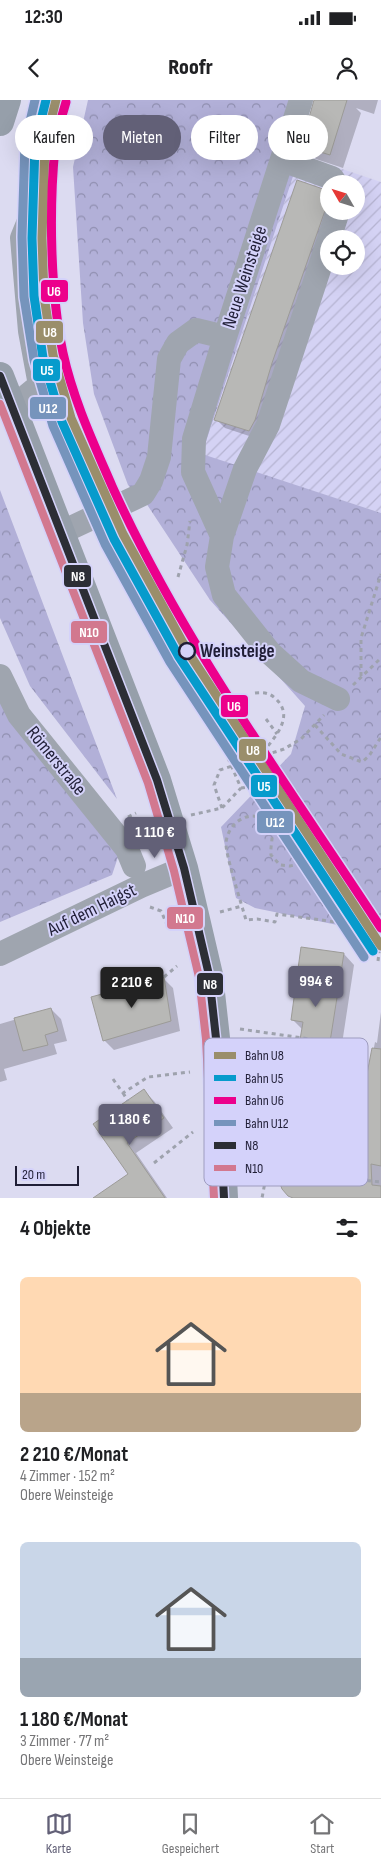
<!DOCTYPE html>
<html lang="de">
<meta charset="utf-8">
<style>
:root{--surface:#fff;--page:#f2f2f2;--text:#202124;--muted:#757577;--line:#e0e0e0;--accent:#626077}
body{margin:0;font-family:"Sofia Sans Condensed",sans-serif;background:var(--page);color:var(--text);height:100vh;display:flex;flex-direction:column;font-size:19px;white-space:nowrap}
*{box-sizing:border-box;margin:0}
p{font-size:16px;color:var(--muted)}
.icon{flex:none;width:28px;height:28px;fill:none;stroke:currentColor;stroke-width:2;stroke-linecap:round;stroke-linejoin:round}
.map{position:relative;height:1098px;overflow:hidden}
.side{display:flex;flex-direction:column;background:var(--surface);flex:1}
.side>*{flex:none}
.hud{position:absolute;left:15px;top:15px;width:351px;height:45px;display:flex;gap:10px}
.needle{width:32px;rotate:309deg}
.controls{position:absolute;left:320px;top:75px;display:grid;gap:10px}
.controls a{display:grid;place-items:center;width:45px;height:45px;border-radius:50%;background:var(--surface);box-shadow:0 5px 20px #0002;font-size:25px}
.scale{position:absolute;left:15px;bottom:12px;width:64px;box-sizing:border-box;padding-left:5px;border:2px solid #201e36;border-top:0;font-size:14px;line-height:18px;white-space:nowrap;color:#201e36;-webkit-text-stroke:4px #d4d2fa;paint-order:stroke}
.price{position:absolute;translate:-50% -42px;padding:0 11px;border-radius:5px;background:var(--accent);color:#fff;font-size:16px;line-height:32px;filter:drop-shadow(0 1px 2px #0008)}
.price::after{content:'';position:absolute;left:50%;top:30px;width:15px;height:11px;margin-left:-8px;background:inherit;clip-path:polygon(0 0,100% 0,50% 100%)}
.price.on{background:#222;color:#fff}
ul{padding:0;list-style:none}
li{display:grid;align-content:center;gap:10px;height:265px;padding:0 20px}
li span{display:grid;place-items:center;height:155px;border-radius:8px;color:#555}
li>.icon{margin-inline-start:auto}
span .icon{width:90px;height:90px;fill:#fffc;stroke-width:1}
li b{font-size:21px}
h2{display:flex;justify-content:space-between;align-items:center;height:60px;padding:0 20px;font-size:21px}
.chip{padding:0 18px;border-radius:22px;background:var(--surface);box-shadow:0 5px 20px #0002;font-size:18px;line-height:45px}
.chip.on{background:var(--accent);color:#fff}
.status{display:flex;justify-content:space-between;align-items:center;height:35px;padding:0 25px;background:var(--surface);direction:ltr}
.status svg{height:14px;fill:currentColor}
header{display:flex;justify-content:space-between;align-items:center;height:65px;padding:0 20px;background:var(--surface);font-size:22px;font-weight:800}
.dock{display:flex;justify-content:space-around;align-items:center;height:70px;border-top:1px solid var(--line);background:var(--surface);font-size:14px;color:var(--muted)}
.dock a{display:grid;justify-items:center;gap:2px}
.dock .on{color:var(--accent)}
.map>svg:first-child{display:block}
</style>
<div class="status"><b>12:30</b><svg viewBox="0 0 49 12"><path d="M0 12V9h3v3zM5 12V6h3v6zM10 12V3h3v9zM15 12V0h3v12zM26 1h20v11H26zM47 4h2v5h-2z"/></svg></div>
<header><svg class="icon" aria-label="back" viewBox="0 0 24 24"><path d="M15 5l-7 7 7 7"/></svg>Roofr<svg class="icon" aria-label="person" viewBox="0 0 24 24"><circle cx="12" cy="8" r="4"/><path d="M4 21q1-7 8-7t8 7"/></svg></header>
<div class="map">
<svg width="381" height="1098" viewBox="0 0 381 1098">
<defs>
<pattern id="industrial-furrows" width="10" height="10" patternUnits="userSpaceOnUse" patternTransform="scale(1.25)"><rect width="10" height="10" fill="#d4d2f4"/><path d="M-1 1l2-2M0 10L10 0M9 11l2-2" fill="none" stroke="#b6b4d2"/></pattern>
<pattern id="forest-crowns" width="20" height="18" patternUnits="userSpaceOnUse" patternTransform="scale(1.25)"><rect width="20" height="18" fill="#b2b0d8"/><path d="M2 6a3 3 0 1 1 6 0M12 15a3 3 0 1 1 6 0" fill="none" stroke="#908fb0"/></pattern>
</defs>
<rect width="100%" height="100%" fill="#dcdbf1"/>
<path fill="url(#industrial-furrows)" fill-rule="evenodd" d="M 300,55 L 381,82 L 381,413 L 202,355 ZM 329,84 L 356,84 L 356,111 L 329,111 ZM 329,139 L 356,139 L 356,166 L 329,166 Z"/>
<path fill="url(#forest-crowns)" d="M 88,0 L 310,0 L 292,53 L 300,55 L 202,354 L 381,413 L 381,834 L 255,808 L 236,798 L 221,727 L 291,654 L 305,606 L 210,500 L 146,403 L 128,385 L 94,294 L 83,223 L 73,67 Z
M 0,390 L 117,699 L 30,586 L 0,518 Z
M 0,591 L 121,748 L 112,775 L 0,822 Z"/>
<path fill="#0003" d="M 316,0 L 378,0 L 374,14 L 356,8 L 361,13 L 343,68 L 316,59 L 302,46 Z
M 322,90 L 329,97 L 329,111 L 258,339 L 225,328 L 216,319 Z
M 344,854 L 354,865 L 335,990 L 306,985 L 296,975 L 303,930 L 292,919 Z
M 163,878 L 173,888 L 180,931 L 114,950 L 104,940 Z
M 51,909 L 61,919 L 67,941 L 54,944 L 57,954 L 4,969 L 7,980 L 0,982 L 0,924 Z
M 381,912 L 381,1098 L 292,1098 L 283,1088 L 287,1064 L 281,1013 L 320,1018 L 331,1029 L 321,1080 L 351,1084 L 361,1016 L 375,942 L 377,943 Z
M 144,991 L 154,1001 L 173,1028 L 136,1053 L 167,1098 L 95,1098 L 129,1074 L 95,1025 Z"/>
<path fill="#b8b8b6" stroke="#9c9b97" d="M 314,0 L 347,0 L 330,55 L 301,46 Z
M 297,80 L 323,89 L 329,99 L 272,263 L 255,320 L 249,331 L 214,320 Z
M 301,847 L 344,853 L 324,980 L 294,975 L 303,922 L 291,920 Z
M 164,877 L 171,921 L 103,941 L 91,897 Z
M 51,908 L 58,931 L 45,935 L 48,945 L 23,951 L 14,918 Z
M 372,948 L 381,949 L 381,1066 L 371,1064 L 372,1085 L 381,1086 L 381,1098 L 293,1098 L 288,1096 L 282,1089 L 279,1081 L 280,1073 L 286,1064 L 280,1012 L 320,1017 L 309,1077 L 350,1082 L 359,1015 Z
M 144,989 L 164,1018 L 127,1043 L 165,1098 L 93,1098 L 128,1074 L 93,1024 Z"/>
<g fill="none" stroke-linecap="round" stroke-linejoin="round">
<path stroke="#9ea2ad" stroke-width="3" stroke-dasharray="4 4" stroke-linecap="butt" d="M 178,477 L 187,445 L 190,421
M 361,576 L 361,538 L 381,474
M 353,585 L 381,558
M 255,593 C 264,592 270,593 276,599 C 296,618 272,640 260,656
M 266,619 L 277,634
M 315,625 L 341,654 L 362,662 L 369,656 L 381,637
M 247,660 L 302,743 L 303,757 L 299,764 L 290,766 L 280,765 L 271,755 C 270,746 274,736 271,729 C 258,704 228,719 226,743 C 225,753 242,806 246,820 L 257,819 L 275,822 L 277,814 L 336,822 L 381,832
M 241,688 L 257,686
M 222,708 L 214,685 L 220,670 L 284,649 L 301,639 L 324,615
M 191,715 L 222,708 L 241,688 L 228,658
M 128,717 L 136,713
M 150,807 L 161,811 L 169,829 L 173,828
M 220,812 L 242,806
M 378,861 L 381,837
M 164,877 L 177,866
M 240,929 L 366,947
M 113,979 L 123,993 L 148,977 L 190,972
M 241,988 L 355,1006
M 123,993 L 128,1001
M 243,1014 L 257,1017 L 269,1002 L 334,1014 L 325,1065 L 333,1077 L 381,1082
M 245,1049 L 268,1049 L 271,1076 L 266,1077 L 262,1098
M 270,1062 L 285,1061
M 154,1063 L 193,1032"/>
<path stroke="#9fa5af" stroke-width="24" d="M 282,60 L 332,78 L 336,84
M 329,139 L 338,111
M 225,237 L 194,339 L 193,372 L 222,436 L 217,467 L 224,495 L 270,553 L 301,581 L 338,599
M 12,308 L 40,285 L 30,231 L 22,138 L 44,84 L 45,44 L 53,9
M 60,433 L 143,394 L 151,381 L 159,357 L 169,259 L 178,243 L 196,230 L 225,237 L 301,0
M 222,436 L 245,369 L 268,325 L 329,139
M 0,576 L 19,615 L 127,749 L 134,766
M 0,854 L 141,786 L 184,768"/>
<path stroke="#969faa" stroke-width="28" d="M 0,22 L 7,0
M 0,276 L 157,680 L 184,768 L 209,875 L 216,938 L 224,1098"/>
<defs>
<path id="bus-1" d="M 0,276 L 157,680 L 184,768 L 209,875 L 216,938 L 224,1098"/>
<path id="bus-2" d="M 0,304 L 148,683 L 174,771 L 199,877 L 206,939 L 214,1098"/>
</defs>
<use href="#bus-1" stroke="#d4d2fa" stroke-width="11"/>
<use href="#bus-2" stroke="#d4d2fa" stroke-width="11"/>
<use href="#bus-1" stroke="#2c2e35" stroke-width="8"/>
<use href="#bus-2" stroke="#d2788f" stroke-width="8"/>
<defs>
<path id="rail-1" d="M 56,0 L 45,44 L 42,138 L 44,196 L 53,255 L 71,318 L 123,434 L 188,552 L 381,846"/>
<path id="rail-2" d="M 46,0 L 35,44 L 32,138 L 34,196 L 43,258 L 62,322 L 114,439 L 179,557 L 373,851"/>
<path id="rail-3" d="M 66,2 C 62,17 56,32 55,47 C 49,109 50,191 63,253 C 73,299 93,342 112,386 C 183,543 287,684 381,828"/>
<path id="rail-4" d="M 35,0 L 25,43 L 22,137 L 24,197 L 34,260 L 53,326 L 105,444 L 170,562 L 364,857"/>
</defs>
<use href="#rail-1" stroke="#d4d2fa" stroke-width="12"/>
<use href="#rail-2" stroke="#d4d2fa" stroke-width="12"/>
<use href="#rail-3" stroke="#d4d2fa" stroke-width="12"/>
<use href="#rail-4" stroke="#d4d2fa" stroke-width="12"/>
<use href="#rail-1" stroke="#9a8e6b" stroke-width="9"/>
<use href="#rail-2" stroke="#069bcc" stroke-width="9"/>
<use href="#rail-3" stroke="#ec008c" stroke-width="9"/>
<use href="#rail-4" stroke="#7694bc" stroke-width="9"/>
</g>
<circle fill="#d4d2fa" stroke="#201e36" stroke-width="2.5" cx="187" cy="551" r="8"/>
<g text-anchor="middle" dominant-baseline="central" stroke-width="4" stroke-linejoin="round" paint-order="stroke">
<g font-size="19" fill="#201e36" stroke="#d4d2fa">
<text transform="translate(245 177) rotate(-72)">Neue Weinsteige</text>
<text transform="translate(56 661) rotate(51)">Römerstraße</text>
<text transform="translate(92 810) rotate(-26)">Auf dem Haigst</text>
</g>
<g font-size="19" font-weight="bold" fill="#201e36" stroke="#d4d2fa" text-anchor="start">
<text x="200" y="551">Weinsteige</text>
</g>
</g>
<rect x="204" y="938" width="164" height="148" rx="8" fill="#d4d2fa" stroke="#9e9cbf" stroke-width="1"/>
<rect x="214" y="952" width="22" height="7" fill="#9a8e6b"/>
<rect x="214" y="975" width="22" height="6" fill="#069bcc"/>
<rect x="214" y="997" width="22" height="7" fill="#ec008c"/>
<rect x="214" y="1020" width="22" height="6" fill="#7694bc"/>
<rect x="214" y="1042" width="22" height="7" fill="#2c2e35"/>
<rect x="214" y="1065" width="22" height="6" fill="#d2788f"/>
<g font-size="14" fill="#201e36">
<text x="245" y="960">Bahn U8</text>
<text x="245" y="983">Bahn U5</text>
<text x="245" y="1005">Bahn U6</text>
<text x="245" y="1028">Bahn U12</text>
<text x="245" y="1050">N8</text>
<text x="245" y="1073">N10</text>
</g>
<g stroke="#d4d2fa" stroke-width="2">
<rect x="40" y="179" width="29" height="24" rx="5" fill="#ec008c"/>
<rect x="35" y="220" width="29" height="24" rx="5" fill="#9a8e6b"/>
<rect x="32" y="258" width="29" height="24" rx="5" fill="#069bcc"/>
<rect x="29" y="296" width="38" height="24" rx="5" fill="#7694bc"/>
<rect x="63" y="464" width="29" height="24" rx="5" fill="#2c2e35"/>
<rect x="70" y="520" width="38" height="24" rx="5" fill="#d2788f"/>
<rect x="220" y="594" width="29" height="24" rx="5" fill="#ec008c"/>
<rect x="238" y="638" width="29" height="24" rx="5" fill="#9a8e6b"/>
<rect x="250" y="674" width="28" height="24" rx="5" fill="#069bcc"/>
<rect x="256" y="710" width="38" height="24" rx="5" fill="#7694bc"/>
<rect x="166" y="806" width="38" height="24" rx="5" fill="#d2788f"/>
<rect x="196" y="872" width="28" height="24" rx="5" fill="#2c2e35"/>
</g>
<g font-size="14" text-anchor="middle" font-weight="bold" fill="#fff">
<text x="54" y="196">U6</text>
<text x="50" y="237">U8</text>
<text x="47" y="275">U5</text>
<text x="48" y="313">U12</text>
<text x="78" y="481">N8</text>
<text x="89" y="537">N10</text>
<text x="234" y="611">U6</text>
<text x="253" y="655">U8</text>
<text x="264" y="691">U5</text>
<text x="275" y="727">U12</text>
<text x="185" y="823">N10</text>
<text x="210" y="889">N8</text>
</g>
</svg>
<div class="controls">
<a><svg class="needle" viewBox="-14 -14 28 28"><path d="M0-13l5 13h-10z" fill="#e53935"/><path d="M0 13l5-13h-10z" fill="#757577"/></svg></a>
<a><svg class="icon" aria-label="locate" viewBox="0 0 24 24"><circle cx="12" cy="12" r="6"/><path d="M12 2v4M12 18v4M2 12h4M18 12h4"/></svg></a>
</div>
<div class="scale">20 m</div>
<b class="price" style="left:155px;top:759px">1 110 €</b>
<b class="price" style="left:316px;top:908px">994 €</b>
<b class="price on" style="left:132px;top:909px">2 210 €</b>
<b class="price" style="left:130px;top:1046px">1 180 €</b>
<div class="hud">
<a class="chip">Kaufen</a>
<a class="chip on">Mieten</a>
<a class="chip">Filter</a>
<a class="chip">Neu</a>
</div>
</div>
<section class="side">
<h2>4 Objekte<svg class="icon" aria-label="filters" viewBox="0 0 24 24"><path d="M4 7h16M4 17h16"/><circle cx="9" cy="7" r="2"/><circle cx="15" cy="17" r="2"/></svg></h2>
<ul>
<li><span style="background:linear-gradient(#ffd9b3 75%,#b9a48a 0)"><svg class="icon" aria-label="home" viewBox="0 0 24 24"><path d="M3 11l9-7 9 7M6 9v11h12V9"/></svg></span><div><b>2 210 €/Monat</b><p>4 Zimmer · 152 m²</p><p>Obere Weinsteige</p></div></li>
<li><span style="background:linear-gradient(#c9d6e8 75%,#9aa5b1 0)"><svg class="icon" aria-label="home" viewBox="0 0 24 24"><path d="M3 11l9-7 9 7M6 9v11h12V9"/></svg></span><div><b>1 180 €/Monat</b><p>3 Zimmer · 77 m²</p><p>Obere Weinsteige</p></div></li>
</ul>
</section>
<nav class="dock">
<a class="on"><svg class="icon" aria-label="map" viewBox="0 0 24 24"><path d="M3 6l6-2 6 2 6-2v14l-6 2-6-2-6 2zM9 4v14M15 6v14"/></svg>Karte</a>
<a><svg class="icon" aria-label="saved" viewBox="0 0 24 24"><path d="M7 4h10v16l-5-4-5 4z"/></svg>Gespeichert</a>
<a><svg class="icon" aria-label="home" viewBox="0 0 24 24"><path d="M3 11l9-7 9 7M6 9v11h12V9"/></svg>Start</a>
</nav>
